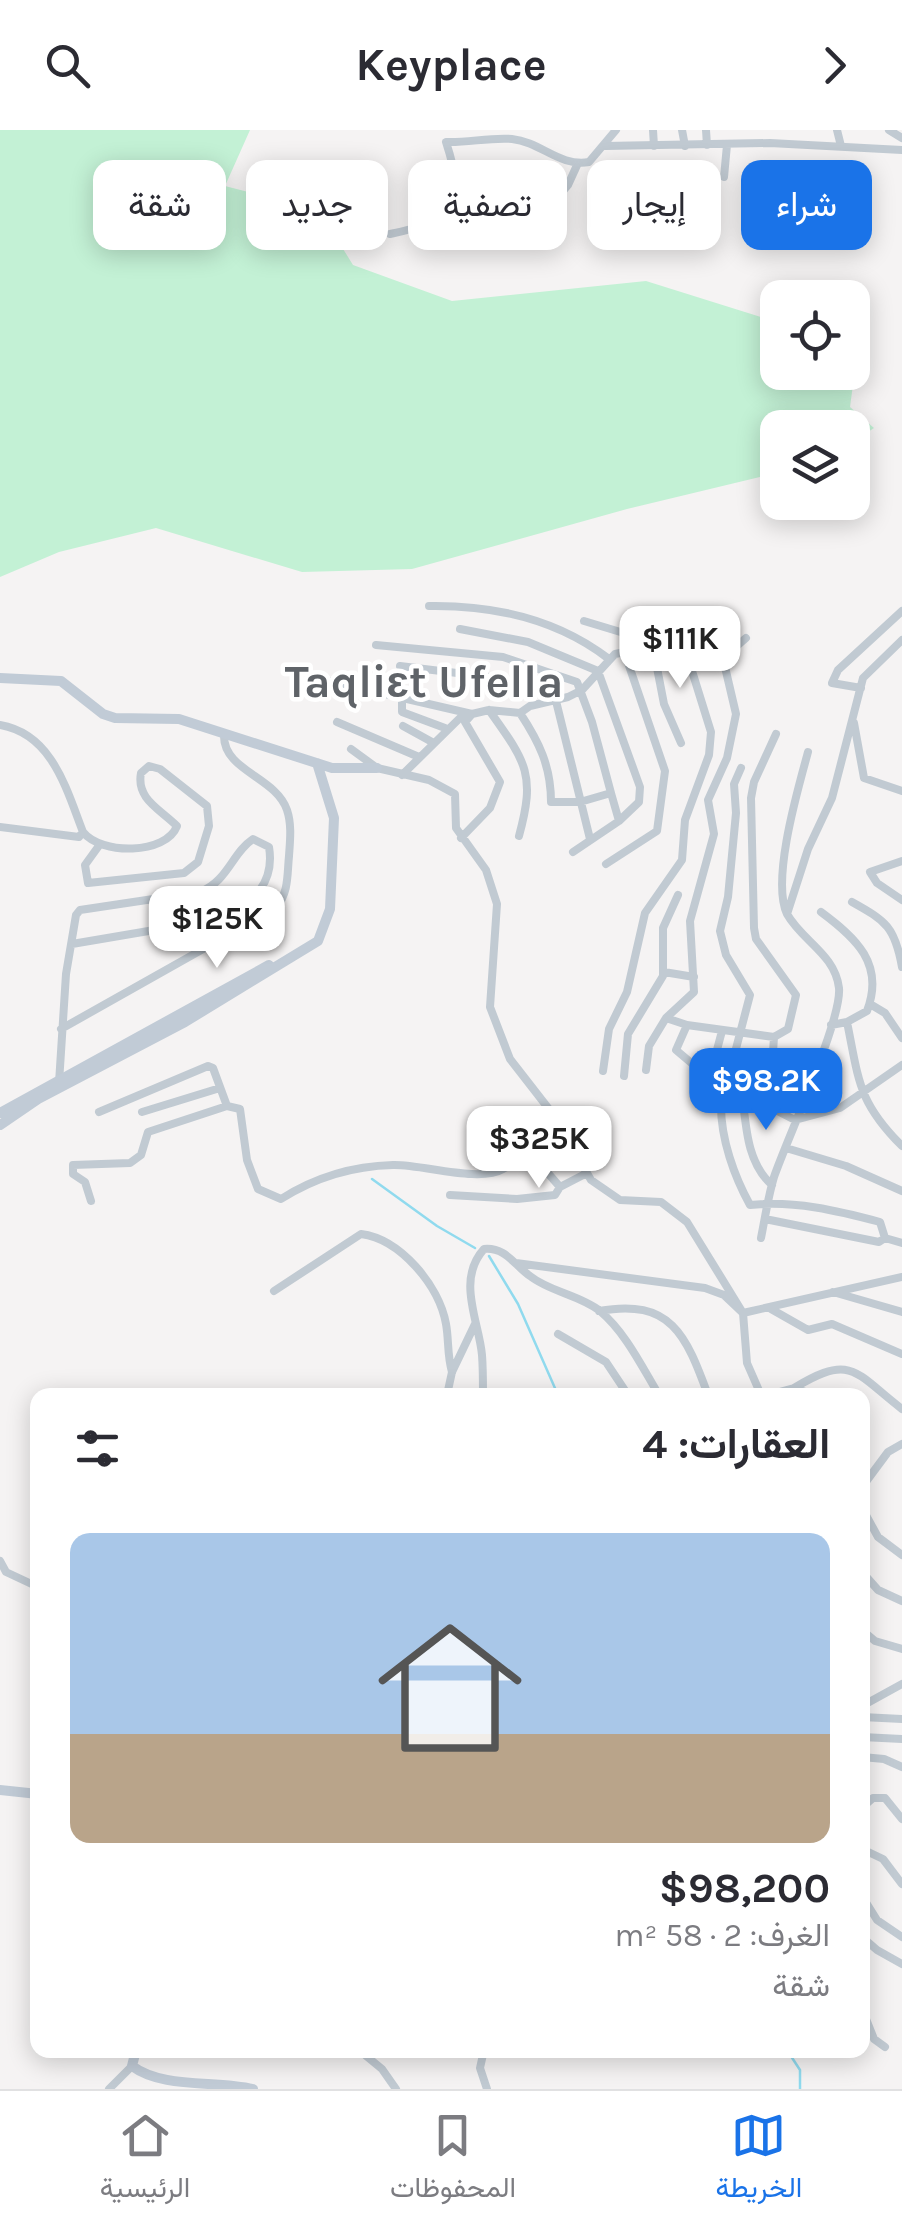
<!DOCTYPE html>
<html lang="ar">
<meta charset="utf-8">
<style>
:root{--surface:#fff;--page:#f7f7f7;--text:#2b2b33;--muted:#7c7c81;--line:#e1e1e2;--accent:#1a73e8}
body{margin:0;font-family:Karla,Vazirmatn,sans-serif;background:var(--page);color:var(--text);direction:rtl;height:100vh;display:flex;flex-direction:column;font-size:38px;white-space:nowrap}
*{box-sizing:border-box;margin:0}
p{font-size:32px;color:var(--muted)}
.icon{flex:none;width:55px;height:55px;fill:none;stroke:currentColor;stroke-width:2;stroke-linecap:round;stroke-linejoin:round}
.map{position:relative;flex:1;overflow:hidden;direction:ltr}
.panel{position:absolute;left:30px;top:1258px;width:840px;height:670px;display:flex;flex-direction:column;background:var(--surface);border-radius:20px;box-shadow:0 5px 25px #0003;direction:rtl}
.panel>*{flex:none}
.guide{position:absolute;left:30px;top:30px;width:842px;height:90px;direction:rtl;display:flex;gap:20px}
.controls{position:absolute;left:760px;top:150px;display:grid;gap:20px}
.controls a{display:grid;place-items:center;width:110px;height:110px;border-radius:20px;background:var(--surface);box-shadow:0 5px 25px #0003;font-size:50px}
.price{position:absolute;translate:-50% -85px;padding:0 22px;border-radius:20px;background:#fff;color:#222;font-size:32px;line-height:65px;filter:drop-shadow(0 2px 5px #0008)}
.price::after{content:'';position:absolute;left:50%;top:60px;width:30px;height:22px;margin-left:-15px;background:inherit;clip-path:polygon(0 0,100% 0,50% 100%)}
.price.active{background:var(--accent);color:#fff}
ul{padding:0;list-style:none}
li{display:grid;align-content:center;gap:20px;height:530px;padding:0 40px}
li span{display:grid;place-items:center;height:310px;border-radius:20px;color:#555}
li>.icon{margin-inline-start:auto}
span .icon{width:180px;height:180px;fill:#fffc;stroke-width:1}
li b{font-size:42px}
h2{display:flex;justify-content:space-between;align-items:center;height:120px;padding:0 40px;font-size:42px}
.chip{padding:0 35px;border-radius:20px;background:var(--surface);box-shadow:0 5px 25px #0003;font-size:35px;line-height:90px}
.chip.active{background:var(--accent);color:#fff}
header{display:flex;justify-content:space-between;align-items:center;height:130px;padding:0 40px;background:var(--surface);font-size:45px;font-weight:700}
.dock{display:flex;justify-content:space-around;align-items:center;height:140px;border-top:2px solid var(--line);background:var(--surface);font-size:28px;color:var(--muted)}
.dock a{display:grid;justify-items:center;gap:5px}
.dock .active{color:var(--accent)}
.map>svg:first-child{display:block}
</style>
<header><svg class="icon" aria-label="forward" viewBox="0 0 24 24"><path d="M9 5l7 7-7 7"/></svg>Keyplace<svg class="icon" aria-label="search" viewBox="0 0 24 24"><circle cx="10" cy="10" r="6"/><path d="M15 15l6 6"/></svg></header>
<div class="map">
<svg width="902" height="1959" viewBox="0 0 902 1959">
<rect width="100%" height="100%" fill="#f5f3f3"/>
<path fill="#c3f1d5" d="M 0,0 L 250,0 L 225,56 L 319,80 L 353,135 L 452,171 L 646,151 L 777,192 L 778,242 L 852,242 L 853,216 L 858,217 L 850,277 L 874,298 L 853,312 L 852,298 L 778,298 L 777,343 L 627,379 L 412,439 L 302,442 L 156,398 L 59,422 L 0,447 Z"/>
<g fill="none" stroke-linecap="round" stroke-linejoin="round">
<path stroke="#90daee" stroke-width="2.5" d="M 372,1049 L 437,1096 L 475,1118
M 489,1126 L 518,1174 L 558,1265
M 787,1920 L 800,1940 L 800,1959"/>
<path stroke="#c1cad2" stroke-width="8" d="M 653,0 L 654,16
M 682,0 L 685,16
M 706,0 L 707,15
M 837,0 L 841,16
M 889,0 L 902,8
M 605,16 L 770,13 L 902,20
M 724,47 L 727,15
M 543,85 L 568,55 L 578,33
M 390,104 C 454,91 467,76 446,12 C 467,13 491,7 512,9 C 541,12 559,37 589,32 L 616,0
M 429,476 C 495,475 557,489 609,529
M 584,491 L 637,507 L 647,518
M 460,499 L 528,512 L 598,541 L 640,657 L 639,672 L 619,691 L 573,722
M 376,515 L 503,527 L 577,552 L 592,592 L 611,663 L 580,672 L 551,672 C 551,636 539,612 520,583
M 653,517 L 664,574 L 681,613
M 400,536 L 539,553 L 556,571 L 590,709
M 329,551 L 472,584
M 861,558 L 832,553 L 838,540 L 902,481
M 402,569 L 402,582 L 445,598
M 489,580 C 526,632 536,644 519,706
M 337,592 L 419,627
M 854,593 L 864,648 L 902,661
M 0,595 C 52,604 66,658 83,702 L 79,707 L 0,697
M 403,596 L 432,612
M 776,604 L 754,652 L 751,668 L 754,798 L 756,809 L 796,865 L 788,899 L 774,907 L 687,895 L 676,920 L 702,942 L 795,990 L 840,978 L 902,935
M 351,619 L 377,638 L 429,650 L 455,664 L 456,698 L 486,740 L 497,774 L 490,877 L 510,929 L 552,983 L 591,1050 L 620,1070 L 661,1072 L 687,1092 L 743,1183 L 747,1233 L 761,1265
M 808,622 C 798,659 771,750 787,784 L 808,719 L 832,668 L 863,548 L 902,510
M 741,638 L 734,654 L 736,683 L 728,767 L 720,801 L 726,825 L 750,865 L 721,976 C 721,1009 734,1046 750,1075 C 793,1070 839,1081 880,1092 L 885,1108 L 902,1113
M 402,645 L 464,584
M 611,663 L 619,691
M 83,702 C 101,725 166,725 177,696 C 160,679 136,669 141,643 L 149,636 L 160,639 L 207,676 L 209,696 L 198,732 L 184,743 L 88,753 L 85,735 L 98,717
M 461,708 L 490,678 L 500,652 L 465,592 L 472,584 L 489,580 L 520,583 L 530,576 L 568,567 L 582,560 L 615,524 L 660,515 L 706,487 L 718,489 L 714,505 L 696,528 L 692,541 L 711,602 L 709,625 L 685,690 L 682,730 L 645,783 L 627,862 L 609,899 L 603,941
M 902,731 L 870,742 L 877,753 L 902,770
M 606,734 L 657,701 L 665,641 L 624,521
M 852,772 C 886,791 895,797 902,837
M 821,782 C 856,808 885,834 867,881 L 847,892 L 831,895
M 664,842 L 694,847
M 870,874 L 885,883 L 902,908
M 847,892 C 859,951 858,972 902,1016
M 687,895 L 666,888 L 694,862 L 690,791 L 714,704 L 708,670 L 727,628 L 736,584 L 725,537 L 731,521 L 746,508
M 61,899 L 276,778 C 289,762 287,746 289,726 C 290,711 292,695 287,680 C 276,647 224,641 224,606
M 646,940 L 649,916 L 666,888
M 624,946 L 628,904 L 663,846 L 663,798 L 678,765
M 710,946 L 722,901
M 59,953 L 66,844 L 76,785 L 80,780 L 200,762 C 228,751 232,723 253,709 L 269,717 C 275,752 254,772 225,788 L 72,814
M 742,962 C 746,994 746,1032 772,1055
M 758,972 L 772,937 L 774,907
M 99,982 L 208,936 L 213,938 L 227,976
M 142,982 L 220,958
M 786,1018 L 846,1036 L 902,1061
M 450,1065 L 517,1069 L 555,1065 L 560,1057
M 91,1071 L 85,1052 L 73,1044 L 73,1035 L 130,1033 L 141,1025 L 148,1002 L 227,976 L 240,979 L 247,1030 L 258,1059 L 281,1069 C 314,1048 353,1036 393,1035 C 422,1034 479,1053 503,1039 C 511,1035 519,1025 526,1018 L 560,1057 L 587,1043
M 765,1089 L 879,1112 L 885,1108
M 761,1108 C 765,1088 768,1067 774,1047 C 787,1009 842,890 839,858 C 835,824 802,811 787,784
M 516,1133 L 705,1158 L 724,1165 L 743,1183 L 902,1147
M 274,1161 L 361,1104 C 400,1109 439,1155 446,1194 C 449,1210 447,1225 452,1242
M 833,1162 L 902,1182
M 771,1179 L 808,1200 L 832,1194 L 902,1224
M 599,1181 C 671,1168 686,1205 708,1265
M 558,1204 L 606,1232 L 628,1265
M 447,1265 L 452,1242 L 475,1194
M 483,1265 C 483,1252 483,1238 482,1225 C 479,1191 456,1150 484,1119 C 506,1117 514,1135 530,1146 C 550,1162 580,1165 600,1181 C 626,1203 642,1237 659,1265
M 768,1265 L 794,1258
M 814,1265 L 794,1258 C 852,1223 854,1242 902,1279
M 862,1357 L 888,1322 L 902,1314
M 862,1378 L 878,1407 L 902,1425
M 0,1431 L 6,1442 L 38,1457
M 862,1442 L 878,1460 L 902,1471
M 862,1500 L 875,1511 L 902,1519
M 862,1576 L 902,1554
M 862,1587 L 902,1589
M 862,1607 L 902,1609
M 862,1627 L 884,1629 L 902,1637
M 865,1675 L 873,1668 L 885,1668 L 902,1689
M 862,1719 L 883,1729 L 902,1754
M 862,1766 L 877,1790 L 902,1807
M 862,1807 L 877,1820 L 902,1834
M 862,1879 L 874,1909 L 885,1917
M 359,1920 L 382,1939 L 396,1959
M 484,1920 L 480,1938 L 487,1959
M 109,1959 L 132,1936"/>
<path stroke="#c1cbd6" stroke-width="10" d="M 0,548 L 61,551 L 103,584 L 115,588 L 179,589 L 332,638 L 377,638
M 0,983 L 269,835
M 0,995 L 38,969 L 185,892 L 318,811 L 330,779 L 334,688 L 317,633
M 0,1660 L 38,1664
M 136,1920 L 132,1936 C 163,1959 215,1950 253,1959"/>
</g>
<g text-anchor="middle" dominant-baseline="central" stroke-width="9" stroke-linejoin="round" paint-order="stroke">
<g font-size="45" font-weight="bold" fill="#5f6368" stroke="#fff">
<text x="424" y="552">Taqliɛt Ufella</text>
</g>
</g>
</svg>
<div class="controls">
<a><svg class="icon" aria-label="locate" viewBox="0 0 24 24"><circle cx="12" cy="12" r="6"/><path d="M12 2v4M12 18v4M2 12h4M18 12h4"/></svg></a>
<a><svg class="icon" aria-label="layers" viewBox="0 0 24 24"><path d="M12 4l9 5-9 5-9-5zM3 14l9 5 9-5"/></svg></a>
</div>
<b class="price" style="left:680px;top:561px">$111K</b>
<b class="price" style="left:217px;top:841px">$125K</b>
<b class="price active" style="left:766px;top:1003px">$98.2K</b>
<b class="price" style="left:539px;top:1061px">$325K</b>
<div class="guide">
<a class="chip active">شراء</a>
<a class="chip">إيجار</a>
<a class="chip">تصفية</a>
<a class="chip">جديد</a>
<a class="chip">شقة</a>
</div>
<section class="panel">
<h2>العقارات: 4<svg class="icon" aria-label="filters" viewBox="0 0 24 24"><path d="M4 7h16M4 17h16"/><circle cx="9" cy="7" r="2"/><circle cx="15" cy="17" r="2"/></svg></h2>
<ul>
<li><span style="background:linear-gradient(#a9c7e8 65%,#b9a48a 0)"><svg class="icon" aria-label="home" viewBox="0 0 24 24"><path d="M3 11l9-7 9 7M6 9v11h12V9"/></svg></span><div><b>$98,200</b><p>الغرف: 2 · 58 m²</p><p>شقة</p></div></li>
</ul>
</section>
</div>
<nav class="dock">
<a class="active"><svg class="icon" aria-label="map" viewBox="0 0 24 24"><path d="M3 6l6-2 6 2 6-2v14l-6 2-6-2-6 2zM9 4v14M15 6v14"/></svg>الخريطة</a>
<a><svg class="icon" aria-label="saved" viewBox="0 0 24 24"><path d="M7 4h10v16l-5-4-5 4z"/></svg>المحفوظات</a>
<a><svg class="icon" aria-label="home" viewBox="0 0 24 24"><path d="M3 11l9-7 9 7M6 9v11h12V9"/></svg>الرئيسية</a>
</nav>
